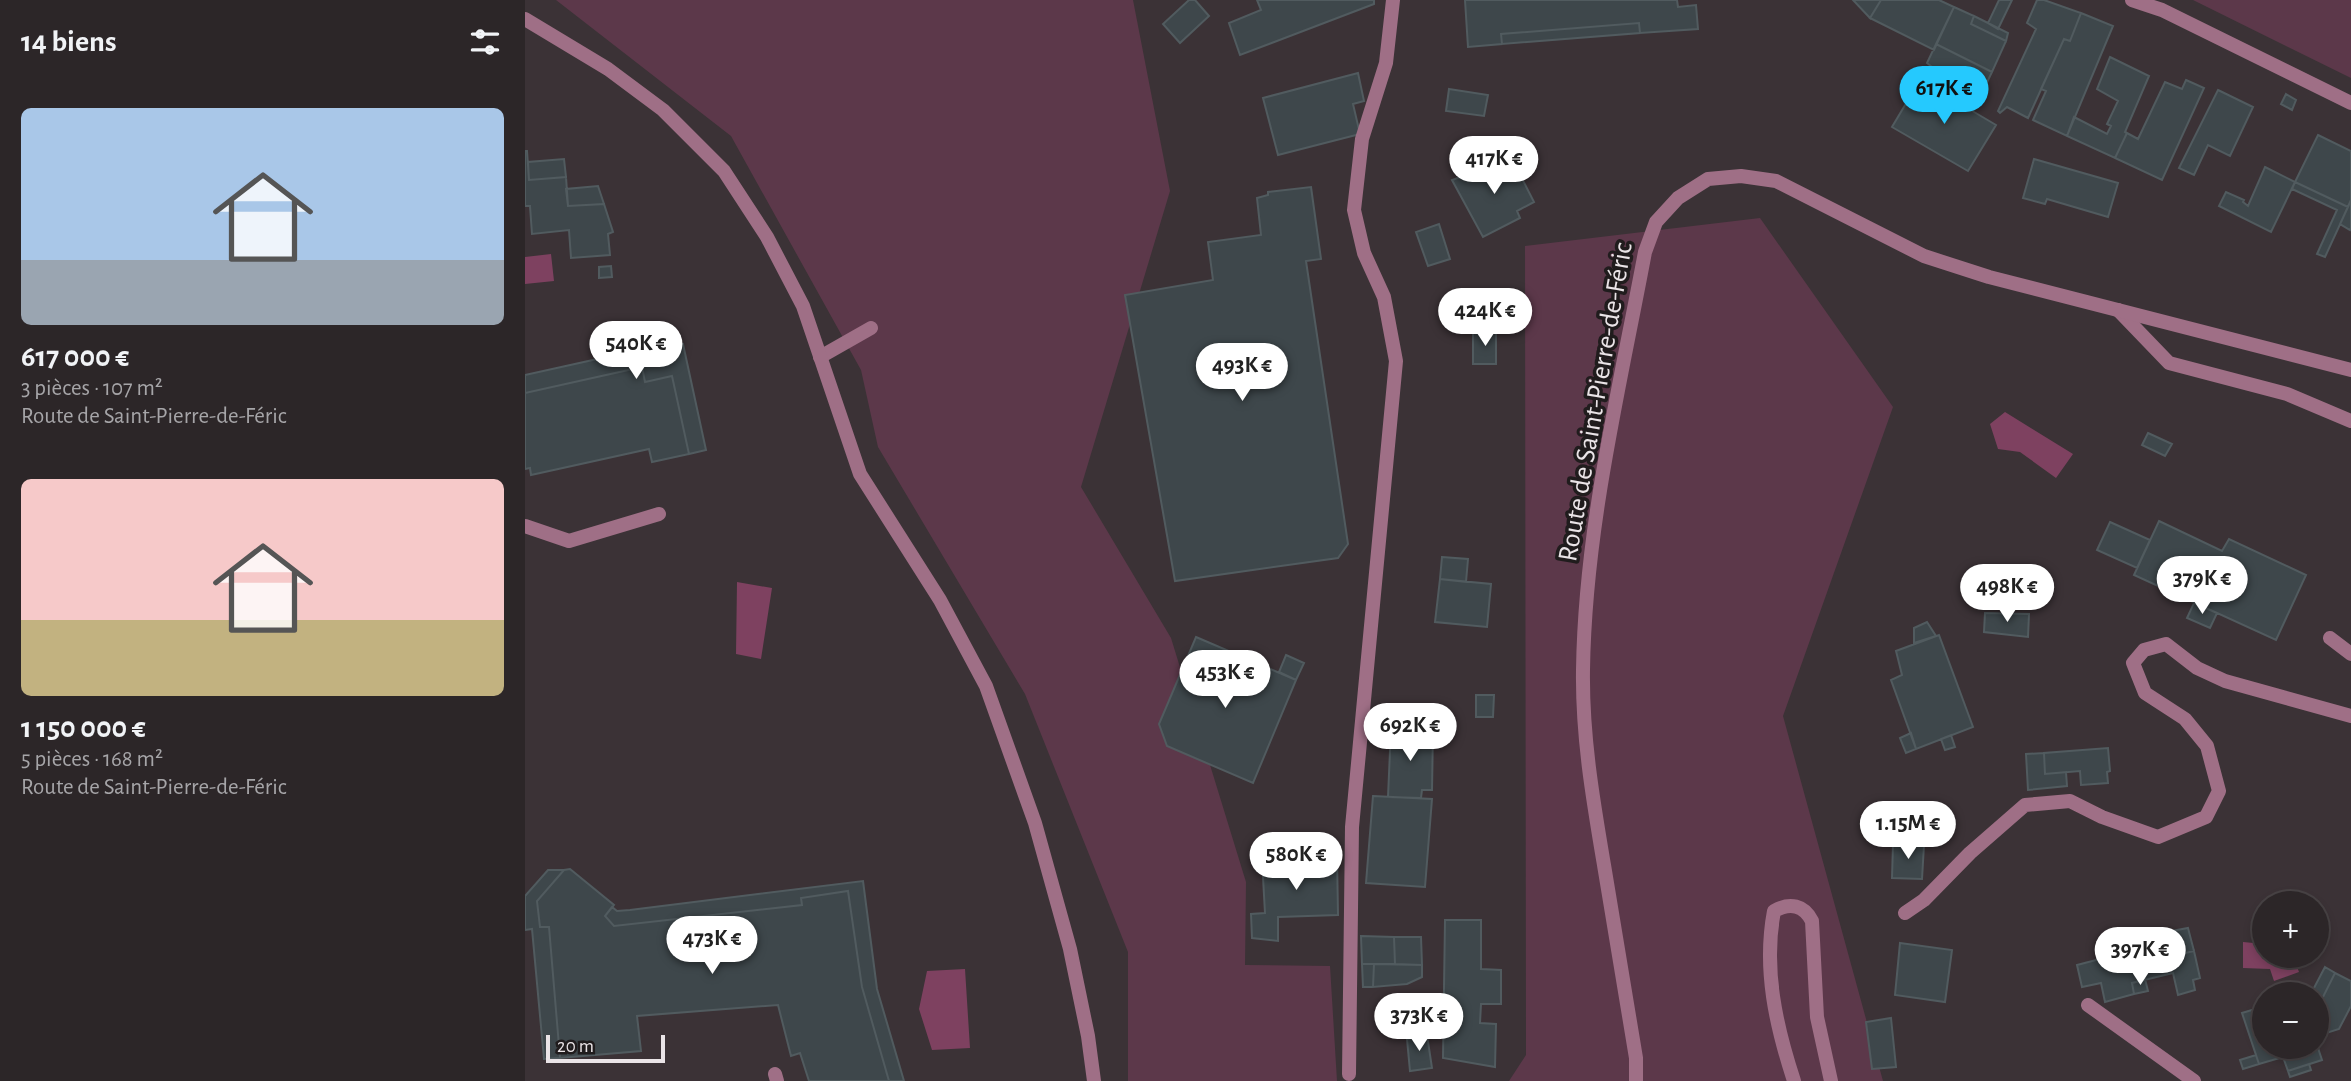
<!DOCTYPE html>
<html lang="fr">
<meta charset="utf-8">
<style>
:root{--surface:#2c2628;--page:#383234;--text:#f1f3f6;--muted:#a6a5a8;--line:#484345;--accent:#25c9fe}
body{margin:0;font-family:"Alegreya Sans",sans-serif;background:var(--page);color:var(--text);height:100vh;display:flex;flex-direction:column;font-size:26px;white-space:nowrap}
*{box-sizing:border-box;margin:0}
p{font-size:23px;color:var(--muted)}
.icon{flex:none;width:38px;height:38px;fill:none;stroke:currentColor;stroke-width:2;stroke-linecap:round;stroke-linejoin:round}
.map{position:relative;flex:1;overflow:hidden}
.sheet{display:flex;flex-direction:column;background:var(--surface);width:525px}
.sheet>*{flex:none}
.tools{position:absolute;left:1727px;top:891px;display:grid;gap:14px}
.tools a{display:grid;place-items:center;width:77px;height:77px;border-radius:50%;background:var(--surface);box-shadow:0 4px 10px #0003,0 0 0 2px var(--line);font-size:35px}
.scale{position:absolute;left:21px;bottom:18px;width:119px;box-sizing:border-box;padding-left:7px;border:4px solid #eae4e7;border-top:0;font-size:19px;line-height:24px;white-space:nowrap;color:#eae4e7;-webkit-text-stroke:5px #201c1d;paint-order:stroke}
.price{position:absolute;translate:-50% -60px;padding:0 16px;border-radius:24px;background:#fff;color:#222;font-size:23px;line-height:46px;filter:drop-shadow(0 2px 4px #0008)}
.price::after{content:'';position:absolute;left:50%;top:42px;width:21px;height:16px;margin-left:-10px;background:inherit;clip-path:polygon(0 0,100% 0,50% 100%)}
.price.selected{background:var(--accent);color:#111}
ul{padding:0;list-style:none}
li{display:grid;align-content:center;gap:14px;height:371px;padding:0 21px}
li span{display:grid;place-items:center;height:217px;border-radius:10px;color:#555}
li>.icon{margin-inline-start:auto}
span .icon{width:126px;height:126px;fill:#fffc;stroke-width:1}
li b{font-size:30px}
h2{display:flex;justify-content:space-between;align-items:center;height:84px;padding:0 21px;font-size:30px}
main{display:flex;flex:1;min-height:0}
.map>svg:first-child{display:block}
</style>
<main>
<section class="sheet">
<h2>14 biens<svg class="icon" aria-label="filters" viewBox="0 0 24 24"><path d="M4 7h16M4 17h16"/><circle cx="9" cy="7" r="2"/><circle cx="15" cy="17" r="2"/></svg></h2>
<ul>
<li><span style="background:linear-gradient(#a9c7e8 70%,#9aa5b1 0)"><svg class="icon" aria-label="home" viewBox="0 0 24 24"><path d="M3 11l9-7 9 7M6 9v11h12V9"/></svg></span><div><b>617 000 €</b><p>3 pièces · 107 m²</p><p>Route de Saint-Pierre-de-Féric</p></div></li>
<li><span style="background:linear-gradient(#f6c9c9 65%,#c2b280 0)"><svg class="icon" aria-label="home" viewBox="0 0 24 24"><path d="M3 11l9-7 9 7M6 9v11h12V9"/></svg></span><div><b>1 150 000 €</b><p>5 pièces · 168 m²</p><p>Route de Saint-Pierre-de-Féric</p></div></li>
</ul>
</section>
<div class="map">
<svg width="1826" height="1081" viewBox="0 0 1826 1081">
<rect width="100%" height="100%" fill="#3b3236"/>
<path fill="#5c384a" d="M 31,0 L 608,0 L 645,191 L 556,487 L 646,638 L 721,882 L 720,965 L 805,966 L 812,1081 L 603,1081 L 603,952 L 500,694 L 353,447 L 336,370 L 206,136 Z
M 1668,0 L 1826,0 L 1826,78 Z
M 1235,218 L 1368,407 L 1258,716 L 1358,1081 L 984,1081 L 1001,1055 L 1000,246 Z"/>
<path fill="#7e4160" d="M 26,254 L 29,281 L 0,284 L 0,257 Z
M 1480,412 L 1548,454 L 1531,478 L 1495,452 L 1473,449 L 1465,424 Z
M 212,582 L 247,588 L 236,659 L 211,654 Z
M 1718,942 L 1739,944 L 1740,956 L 1768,956 L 1774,972 L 1749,981 L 1745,969 L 1718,968 Z
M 440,969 L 445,1048 L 407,1050 L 394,1009 L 402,971 Z"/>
<path fill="#3e474b" stroke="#515b5f" stroke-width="2" d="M 664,0 L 670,0 L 684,16 L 655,43 L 638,24 Z
M 732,0 L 849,0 L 849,4 L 715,55 L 704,23 L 736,10 Z
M 940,0 L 1152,0 L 1153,7 L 1171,5 L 1173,29 L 1115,33 L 1114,23 L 976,34 L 977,44 L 943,47 Z
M 1328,0 L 1356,0 L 1345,18 Z
M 1356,0 L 1414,0 L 1429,7 L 1409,50 L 1345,18 Z
M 1474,0 L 1487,0 L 1473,29 L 1463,23 Z
M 1512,0 L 1519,0 L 1556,13 L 1545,41 L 1539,39 L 1503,118 L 1482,107 L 1475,113 L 1473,111 L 1511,29 L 1502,23 Z
M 1429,7 L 1449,16 L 1446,24 L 1481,41 L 1467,72 L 1411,44 Z
M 1556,13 L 1588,26 L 1542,136 L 1508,120 L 1521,91 L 1516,89 L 1539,39 L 1545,41 Z
M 1449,16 L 1483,33 L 1481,41 L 1446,24 Z
M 1114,23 L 1115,33 L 977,44 L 976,34 Z
M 1411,44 L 1467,72 L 1454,99 L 1434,88 L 1402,63 Z
M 1585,57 L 1624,76 L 1600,132 L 1602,133 L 1590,158 L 1542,136 L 1549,117 L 1582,134 L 1586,126 L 1582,124 L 1593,101 L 1572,89 Z
M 833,73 L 839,101 L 828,104 L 835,134 L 753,155 L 738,98 Z
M 1395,80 L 1471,125 L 1443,171 L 1367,127 Z
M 1661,80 L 1679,88 L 1637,180 L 1590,158 L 1602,133 L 1613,139 L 1640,82 L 1657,89 Z
M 924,89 L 963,95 L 959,116 L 921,111 Z
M 1693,90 L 1728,107 L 1705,156 L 1683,145 L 1669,175 L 1654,168 Z
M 1761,94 L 1771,100 L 1767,110 L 1756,104 Z
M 1793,135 L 1826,151 L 1826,200 L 1823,207 L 1770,182 Z
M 0,151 L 2,151 L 4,180 L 41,177 L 43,206 L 79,204 L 88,232 L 83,234 L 85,255 L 46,258 L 44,230 L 7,234 L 5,206 L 0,206 Z
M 39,159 L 41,177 L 4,180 L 3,162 Z
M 987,159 L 1009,202 L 992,211 L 995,218 L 958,237 L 927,180 Z
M 1509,159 L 1593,183 L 1583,217 L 1522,199 L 1520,204 L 1498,198 Z
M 1740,167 L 1770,182 L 1746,232 L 1694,206 L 1701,192 L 1719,200 L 1718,202 L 1723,206 Z
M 1770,182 L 1823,207 L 1800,257 L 1792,254 L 1812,210 L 1767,189 Z
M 73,186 L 79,204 L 43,206 L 41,189 Z
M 786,187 L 796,259 L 781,261 L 823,544 L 813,558 L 650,581 L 600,295 L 688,280 L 683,242 L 736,235 L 732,198 L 743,195 L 743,192 Z
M 1826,200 L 1826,228 L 1825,230 L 1815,224 Z
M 914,224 L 925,259 L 903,266 L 891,232 Z
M 86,266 L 87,277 L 74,278 L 74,267 Z
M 948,332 L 971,332 L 971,364 L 948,364 Z
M 158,344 L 181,450 L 164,454 L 147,376 L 120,382 L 117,367 L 0,393 L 0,375 L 113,350 L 114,354 Z
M 117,367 L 120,382 L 147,376 L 164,454 L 127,462 L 124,449 L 6,475 L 5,468 L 0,469 L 0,393 Z
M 1623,433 L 1647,444 L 1640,456 L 1617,445 Z
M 1634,521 L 1697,551 L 1704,539 L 1781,575 L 1751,640 L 1609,575 Z
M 1585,522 L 1625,540 L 1612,568 L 1572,550 Z
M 917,557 L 943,559 L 941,582 L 915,579 Z
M 915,579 L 966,584 L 962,627 L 910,622 Z
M 1669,603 L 1692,613 L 1685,628 L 1662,618 Z
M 1460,613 L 1504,614 L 1503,637 L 1459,632 Z
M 1402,622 L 1411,636 L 1389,643 L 1389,628 Z
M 1414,635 L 1448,727 L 1391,749 L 1366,680 L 1377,675 L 1371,651 Z
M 671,637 L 771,680 L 728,783 L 642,746 L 634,724 Z
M 761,655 L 779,663 L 771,680 L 754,672 Z
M 951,695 L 969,695 L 968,717 L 951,717 Z
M 866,728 L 908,730 L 907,790 L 897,790 L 896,798 L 863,797 Z
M 1386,733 L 1391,749 L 1381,753 L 1375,738 Z
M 1426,735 L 1430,747 L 1420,750 L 1416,739 Z
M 1583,748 L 1585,771 L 1582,772 L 1583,783 L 1556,785 L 1555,771 L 1520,774 L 1519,753 Z
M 1519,753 L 1520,774 L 1541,772 L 1542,786 L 1503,790 L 1501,754 Z
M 848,796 L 907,799 L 900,887 L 841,883 Z
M 1368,844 L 1399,845 L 1397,879 L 1367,878 Z
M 812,856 L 813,915 L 753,917 L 753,941 L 727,938 L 726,914 L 740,913 L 737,859 Z
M 45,869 L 89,905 L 80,916 L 89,926 L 277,905 L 276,898 L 323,891 L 337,987 L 364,1081 L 284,1081 L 275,1053 L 266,1056 L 253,1005 L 112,1016 L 116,1051 L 35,1058 L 24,927 L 15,927 L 12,901 L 39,870 Z
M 23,870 L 39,870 L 12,901 L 15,927 L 24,927 L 35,1058 L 19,1059 L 7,929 L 0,930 L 0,896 Z
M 338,881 L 352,989 L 379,1081 L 364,1081 L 337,987 L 323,891 L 276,898 L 277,905 L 89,926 L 80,916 L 87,907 L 92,911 L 105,910 Z
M 920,920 L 956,920 L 956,969 L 976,970 L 976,1004 L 956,1004 L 955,1023 L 971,1024 L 970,1067 L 918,1058 Z
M 1663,928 L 1669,951 L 1647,956 L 1641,932 Z
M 1641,932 L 1647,956 L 1669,951 L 1675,978 L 1668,980 L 1670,990 L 1653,995 L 1648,973 L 1607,983 L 1609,994 L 1580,1002 L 1576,983 L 1557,987 L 1552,965 L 1598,953 L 1595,944 Z
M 836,936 L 869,937 L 870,964 L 837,964 Z
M 869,937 L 896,937 L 897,965 L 870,964 Z
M 1375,943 L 1427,950 L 1420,1002 L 1370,995 Z
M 837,964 L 849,964 L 848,987 L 838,987 Z
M 849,964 L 897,965 L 897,977 L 882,984 L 848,987 Z
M 1800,967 L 1810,973 L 1798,997 L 1792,1000 L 1792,994 L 1773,994 L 1789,988 Z
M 1810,973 L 1826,981 L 1826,1006 L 1814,1029 L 1792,1036 L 1792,1000 L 1798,997 Z
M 1620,979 L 1623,991 L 1609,994 L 1607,983 Z
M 1740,1006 L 1740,1046 L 1792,1045 L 1797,1060 L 1763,1071 L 1758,1057 L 1734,1064 L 1717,1013 Z
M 1366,1018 L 1371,1067 L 1347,1069 L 1341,1022 Z
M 902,1035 L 907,1068 L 885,1071 L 882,1039 Z
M 1731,1055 L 1734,1064 L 1718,1069 L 1715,1060 Z
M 1784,1064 L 1786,1070 L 1765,1077 L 1763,1071 Z"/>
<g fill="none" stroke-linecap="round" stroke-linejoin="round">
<path stroke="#9f6f86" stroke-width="14" d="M 295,357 L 346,328
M 0,526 L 44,541 L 134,514
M 1805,638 L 1826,654
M 1563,1005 L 1669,1081
M 250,1074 L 252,1081
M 1269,1081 C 1251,1026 1238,969 1249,911 C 1265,902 1279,905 1287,921 L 1292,1017 L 1306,1081"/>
<path stroke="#9f6f86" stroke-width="14" d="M 1593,310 L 1644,363 L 1762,394 L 1826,421
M 1380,913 L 1399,900 L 1445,853 L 1500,805 L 1545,801 L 1577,817 L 1633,837 L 1681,817 L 1694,791 L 1682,746 L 1660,719 L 1620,693 L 1608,663 L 1619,650 L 1641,644 L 1672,668 L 1700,681 L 1826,716
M 824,1074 L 827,827 L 871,361 L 859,297 L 839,253 L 829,210 L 837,139 L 861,63 L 868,0"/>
<path stroke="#9f6f86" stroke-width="14" d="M 1607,0 L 1637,10 L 1826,103
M 0,19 L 83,69 L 138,110 L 199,171 L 242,237 L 278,306 L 335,474 L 415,600 L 461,686 L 510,823 L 545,949 L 563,1036 L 569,1081
M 1111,1081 L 1111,1058 C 1100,993 1089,929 1079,865 C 1068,800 1057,736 1058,670 C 1060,529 1094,391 1120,252 L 1131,222 L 1153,198 L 1183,179 L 1216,176 L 1251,181 L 1399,256 L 1464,277 L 1826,370"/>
</g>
<g text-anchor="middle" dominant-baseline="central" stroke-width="7" stroke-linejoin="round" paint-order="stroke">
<g font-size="28" fill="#eae4e7" stroke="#201c1d">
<text transform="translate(1071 402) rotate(-80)">Route de Saint-Pierre-de-Féric</text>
</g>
</g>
</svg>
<div class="tools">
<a>+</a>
<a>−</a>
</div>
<div class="scale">20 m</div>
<b class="price selected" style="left:1419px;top:126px">617K €</b>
<b class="price" style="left:969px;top:196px">417K €</b>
<b class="price" style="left:960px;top:348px">424K €</b>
<b class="price" style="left:111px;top:381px">540K €</b>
<b class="price" style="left:717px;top:403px">493K €</b>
<b class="price" style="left:1677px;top:616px">379K €</b>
<b class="price" style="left:1482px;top:624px">498K €</b>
<b class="price" style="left:700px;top:710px">453K €</b>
<b class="price" style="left:885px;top:763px">692K €</b>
<b class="price" style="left:1383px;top:861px">1.15M €</b>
<b class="price" style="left:771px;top:892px">580K €</b>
<b class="price" style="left:187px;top:976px">473K €</b>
<b class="price" style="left:1615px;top:987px">397K €</b>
<b class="price" style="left:894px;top:1053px">373K €</b>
</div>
</main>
